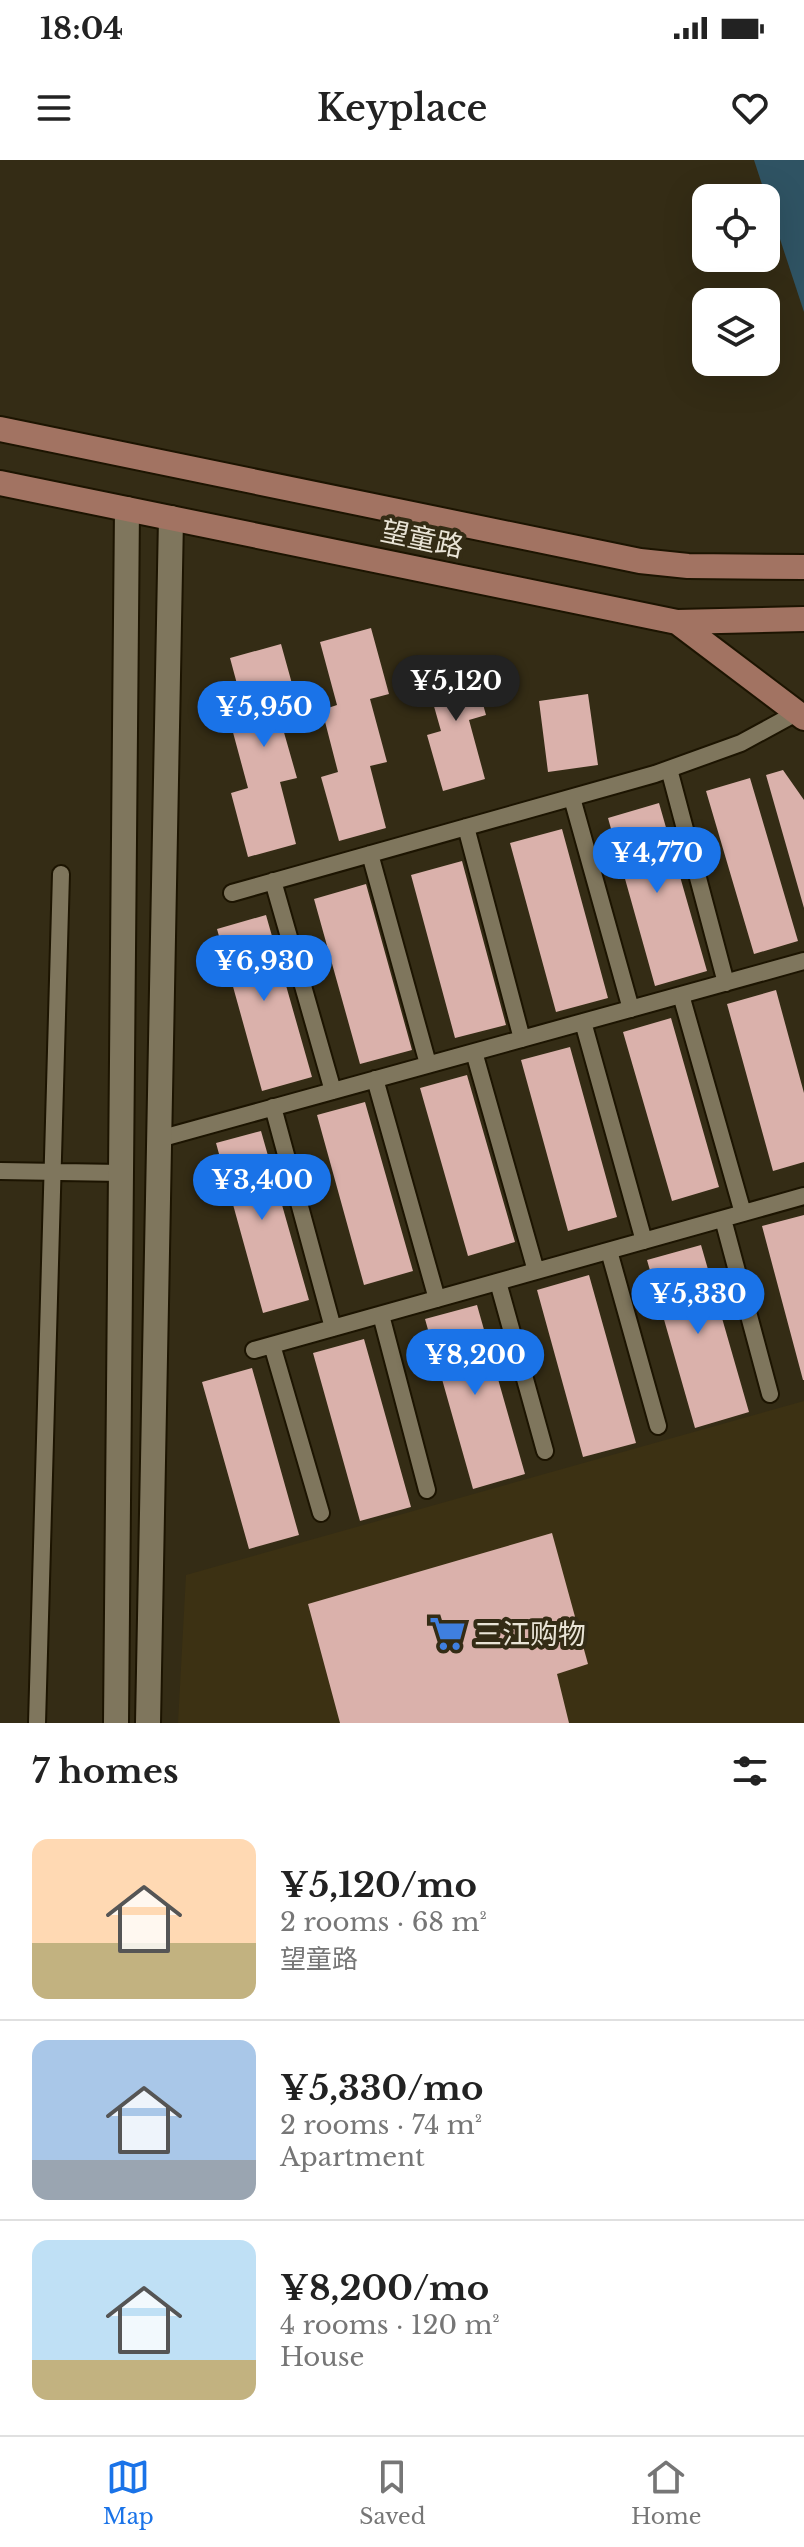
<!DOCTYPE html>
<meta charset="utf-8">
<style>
:root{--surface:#fff;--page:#f2f2f2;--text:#222;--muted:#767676;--line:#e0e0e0;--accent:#1a73e8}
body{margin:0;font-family:"Libre Baskerville","Noto Sans SC",serif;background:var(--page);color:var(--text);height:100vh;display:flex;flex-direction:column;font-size:30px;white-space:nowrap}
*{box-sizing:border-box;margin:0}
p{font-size:26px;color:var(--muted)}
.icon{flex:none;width:44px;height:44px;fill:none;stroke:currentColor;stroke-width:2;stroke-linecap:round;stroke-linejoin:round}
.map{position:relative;height:1563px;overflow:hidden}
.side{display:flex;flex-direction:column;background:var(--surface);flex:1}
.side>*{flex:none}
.fabs{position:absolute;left:692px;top:24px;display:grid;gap:16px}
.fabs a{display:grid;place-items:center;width:88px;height:88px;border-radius:16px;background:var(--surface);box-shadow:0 8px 32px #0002;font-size:40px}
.price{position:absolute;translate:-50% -68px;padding:0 18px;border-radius:28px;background:var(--accent);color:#fff;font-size:26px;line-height:52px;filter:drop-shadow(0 2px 4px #0008)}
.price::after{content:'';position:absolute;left:50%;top:48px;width:24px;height:18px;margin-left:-12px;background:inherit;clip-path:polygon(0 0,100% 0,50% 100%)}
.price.selected{background:#222;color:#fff}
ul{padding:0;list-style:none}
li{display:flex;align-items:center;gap:24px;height:200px;padding:0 32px}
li+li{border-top:2px solid var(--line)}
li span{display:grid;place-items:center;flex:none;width:224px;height:160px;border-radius:16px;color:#555}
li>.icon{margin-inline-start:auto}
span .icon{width:96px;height:96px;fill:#fffc;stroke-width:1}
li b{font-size:34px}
h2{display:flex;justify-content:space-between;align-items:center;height:96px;padding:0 32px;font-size:34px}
.status{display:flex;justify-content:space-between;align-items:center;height:56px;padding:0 40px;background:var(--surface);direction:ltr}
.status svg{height:22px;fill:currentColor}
header{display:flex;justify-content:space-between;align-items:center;height:104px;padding:0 32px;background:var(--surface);font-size:36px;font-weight:600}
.tab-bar{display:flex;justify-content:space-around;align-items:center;height:112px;border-top:2px solid var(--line);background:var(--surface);font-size:22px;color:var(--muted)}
.tab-bar a{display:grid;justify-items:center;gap:4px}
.tab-bar .selected{color:var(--accent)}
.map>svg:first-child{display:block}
</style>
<div class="status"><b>18:04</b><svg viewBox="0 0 49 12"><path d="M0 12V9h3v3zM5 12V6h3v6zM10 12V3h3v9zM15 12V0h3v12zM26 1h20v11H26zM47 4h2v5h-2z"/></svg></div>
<header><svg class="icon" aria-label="menu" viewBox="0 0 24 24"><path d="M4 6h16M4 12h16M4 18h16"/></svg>Keyplace<svg class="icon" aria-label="heart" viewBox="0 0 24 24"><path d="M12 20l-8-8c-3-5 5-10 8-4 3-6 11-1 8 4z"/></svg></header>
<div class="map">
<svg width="804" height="1563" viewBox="0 0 804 1563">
<rect width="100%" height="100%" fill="#342c15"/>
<path fill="#3c3113" d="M 804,1241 L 804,1563 L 178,1563 L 186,1415 Z"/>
<path fill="#2f5363" d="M 754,0 L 804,0 L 804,152 Z"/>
<path fill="#dab1ab" d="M 371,468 L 389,534 L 370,539 L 387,602 L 370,606 L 386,668 L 339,681 L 321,617 L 338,612 L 322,550 L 337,545 L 320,482 Z
M 281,484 L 299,549 L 279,555 L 297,618 L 280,622 L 296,684 L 248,697 L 231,633 L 248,628 L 231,565 L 247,561 L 230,498 Z
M 470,498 L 486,555 L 469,560 L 485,619 L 443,631 L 427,575 L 441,571 L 424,511 Z
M 588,534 L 598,605 L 548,612 L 539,541 Z
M 783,610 L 804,640 L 804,748 L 766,615 Z
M 750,618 L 798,781 L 754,794 L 706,631 Z
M 659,643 L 707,811 L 655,826 L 608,658 Z
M 562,669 L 608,838 L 556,852 L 510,683 Z
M 462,701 L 506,865 L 455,878 L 411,715 Z
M 366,724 L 412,890 L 360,904 L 314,739 Z
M 266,755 L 312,917 L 262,931 L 217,769 Z
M 776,830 L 804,933 L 804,1002 L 773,1011 L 727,844 Z
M 671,858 L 719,1027 L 672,1041 L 623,872 Z
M 570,887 L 617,1057 L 568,1071 L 521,900 Z
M 467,915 L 515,1082 L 468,1096 L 420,928 Z
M 365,942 L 413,1111 L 364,1125 L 317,955 Z
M 261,971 L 309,1140 L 263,1153 L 216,983 Z
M 804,1055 L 804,1220 L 803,1220 L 762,1066 Z
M 701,1085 L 749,1252 L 695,1268 L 647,1100 Z
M 589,1115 L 636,1283 L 583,1297 L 537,1130 Z
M 477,1145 L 525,1314 L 473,1329 L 425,1159 Z
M 364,1179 L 411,1347 L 360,1361 L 313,1193 Z
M 252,1208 L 299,1375 L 249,1389 L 202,1222 Z
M 552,1373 L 588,1504 L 557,1514 L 569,1563 L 340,1563 L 308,1444 Z"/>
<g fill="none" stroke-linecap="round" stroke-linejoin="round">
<defs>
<path id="service" d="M 669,609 L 726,823
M 572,638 L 631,849
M 466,667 L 522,879
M 370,694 L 428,904
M 273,721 L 333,931
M 232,733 L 655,614 L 741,583 L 798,552
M 681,835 L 743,1053
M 583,862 L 644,1081
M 474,892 L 536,1111
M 375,919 L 437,1139
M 273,947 L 333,1168
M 159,979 L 804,801
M 0,1011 L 121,1013
M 723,1059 L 770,1234
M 609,1091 L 658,1266
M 498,1122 L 545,1291
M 381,1155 L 427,1330
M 272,1185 L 321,1353
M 254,1190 L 804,1036
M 37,1563 L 61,714"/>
<path id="minor" d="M 116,1563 L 127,349
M 148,1563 L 171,358"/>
<path id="secondary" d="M 0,269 L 640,401 L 688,406 L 804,407
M 0,323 L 677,462 L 804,558
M 677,462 L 804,459"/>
</defs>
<use href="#service" stroke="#1c1401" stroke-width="20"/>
<use href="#minor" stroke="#1c1401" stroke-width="28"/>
<use href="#secondary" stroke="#1c1401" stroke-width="28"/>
<use href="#service" stroke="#7f765d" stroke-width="16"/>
<use href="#minor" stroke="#7f765d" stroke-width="24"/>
<use href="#secondary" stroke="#a27362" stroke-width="24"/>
</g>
<defs>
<symbol id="supermarket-bare" viewBox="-9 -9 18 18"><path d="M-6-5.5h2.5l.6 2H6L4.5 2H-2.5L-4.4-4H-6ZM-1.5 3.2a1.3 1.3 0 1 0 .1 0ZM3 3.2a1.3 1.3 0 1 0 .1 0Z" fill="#3f7fe0" stroke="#342c15" stroke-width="2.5" paint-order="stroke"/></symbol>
</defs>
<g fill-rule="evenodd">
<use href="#supermarket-bare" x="422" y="1448" width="51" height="51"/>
</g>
<g text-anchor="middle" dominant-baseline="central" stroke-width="8" stroke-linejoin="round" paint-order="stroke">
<g font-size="28" fill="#e9e4d6" stroke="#342c15">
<text transform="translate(422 379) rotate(12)">望童路</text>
</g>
<g font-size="28" fill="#e9e4d6" stroke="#342c15" text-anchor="start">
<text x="474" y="1474">三江购物</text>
</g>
</g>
</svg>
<div class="fabs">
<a><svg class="icon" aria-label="locate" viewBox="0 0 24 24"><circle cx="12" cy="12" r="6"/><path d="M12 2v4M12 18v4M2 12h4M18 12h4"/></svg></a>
<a><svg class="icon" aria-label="layers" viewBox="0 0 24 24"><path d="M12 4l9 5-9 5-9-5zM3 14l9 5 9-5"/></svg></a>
</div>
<b class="price selected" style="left:456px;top:563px">¥5,120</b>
<b class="price" style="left:264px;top:589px">¥5,950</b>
<b class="price" style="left:657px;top:735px">¥4,770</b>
<b class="price" style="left:264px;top:843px">¥6,930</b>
<b class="price" style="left:262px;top:1062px">¥3,400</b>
<b class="price" style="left:698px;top:1176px">¥5,330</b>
<b class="price" style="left:475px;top:1237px">¥8,200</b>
</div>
<section class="side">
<h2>7 homes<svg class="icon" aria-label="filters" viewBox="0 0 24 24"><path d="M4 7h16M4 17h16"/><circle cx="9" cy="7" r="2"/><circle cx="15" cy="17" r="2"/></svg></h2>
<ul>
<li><span style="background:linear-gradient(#ffd9b3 65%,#c2b280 0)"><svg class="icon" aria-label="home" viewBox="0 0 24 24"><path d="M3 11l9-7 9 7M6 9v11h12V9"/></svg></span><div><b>¥5,120/mo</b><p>2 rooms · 68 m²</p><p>望童路</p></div></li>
<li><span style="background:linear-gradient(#a9c7e8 75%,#9aa5b1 0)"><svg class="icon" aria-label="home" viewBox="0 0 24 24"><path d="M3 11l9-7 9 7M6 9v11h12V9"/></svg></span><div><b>¥5,330/mo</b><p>2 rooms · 74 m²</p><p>Apartment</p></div></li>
<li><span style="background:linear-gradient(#bfe0f5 75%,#c2b280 0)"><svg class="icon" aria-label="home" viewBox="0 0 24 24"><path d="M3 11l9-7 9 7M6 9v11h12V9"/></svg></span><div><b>¥8,200/mo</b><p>4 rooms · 120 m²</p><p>House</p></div></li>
</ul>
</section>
<nav class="tab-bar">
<a class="selected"><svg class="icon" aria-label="map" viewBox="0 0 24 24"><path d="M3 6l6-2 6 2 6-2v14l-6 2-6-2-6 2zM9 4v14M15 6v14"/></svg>Map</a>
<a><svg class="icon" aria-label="saved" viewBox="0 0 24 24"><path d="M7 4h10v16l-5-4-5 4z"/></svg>Saved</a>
<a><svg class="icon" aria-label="home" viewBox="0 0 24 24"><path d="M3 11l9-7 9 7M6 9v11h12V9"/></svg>Home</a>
</nav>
